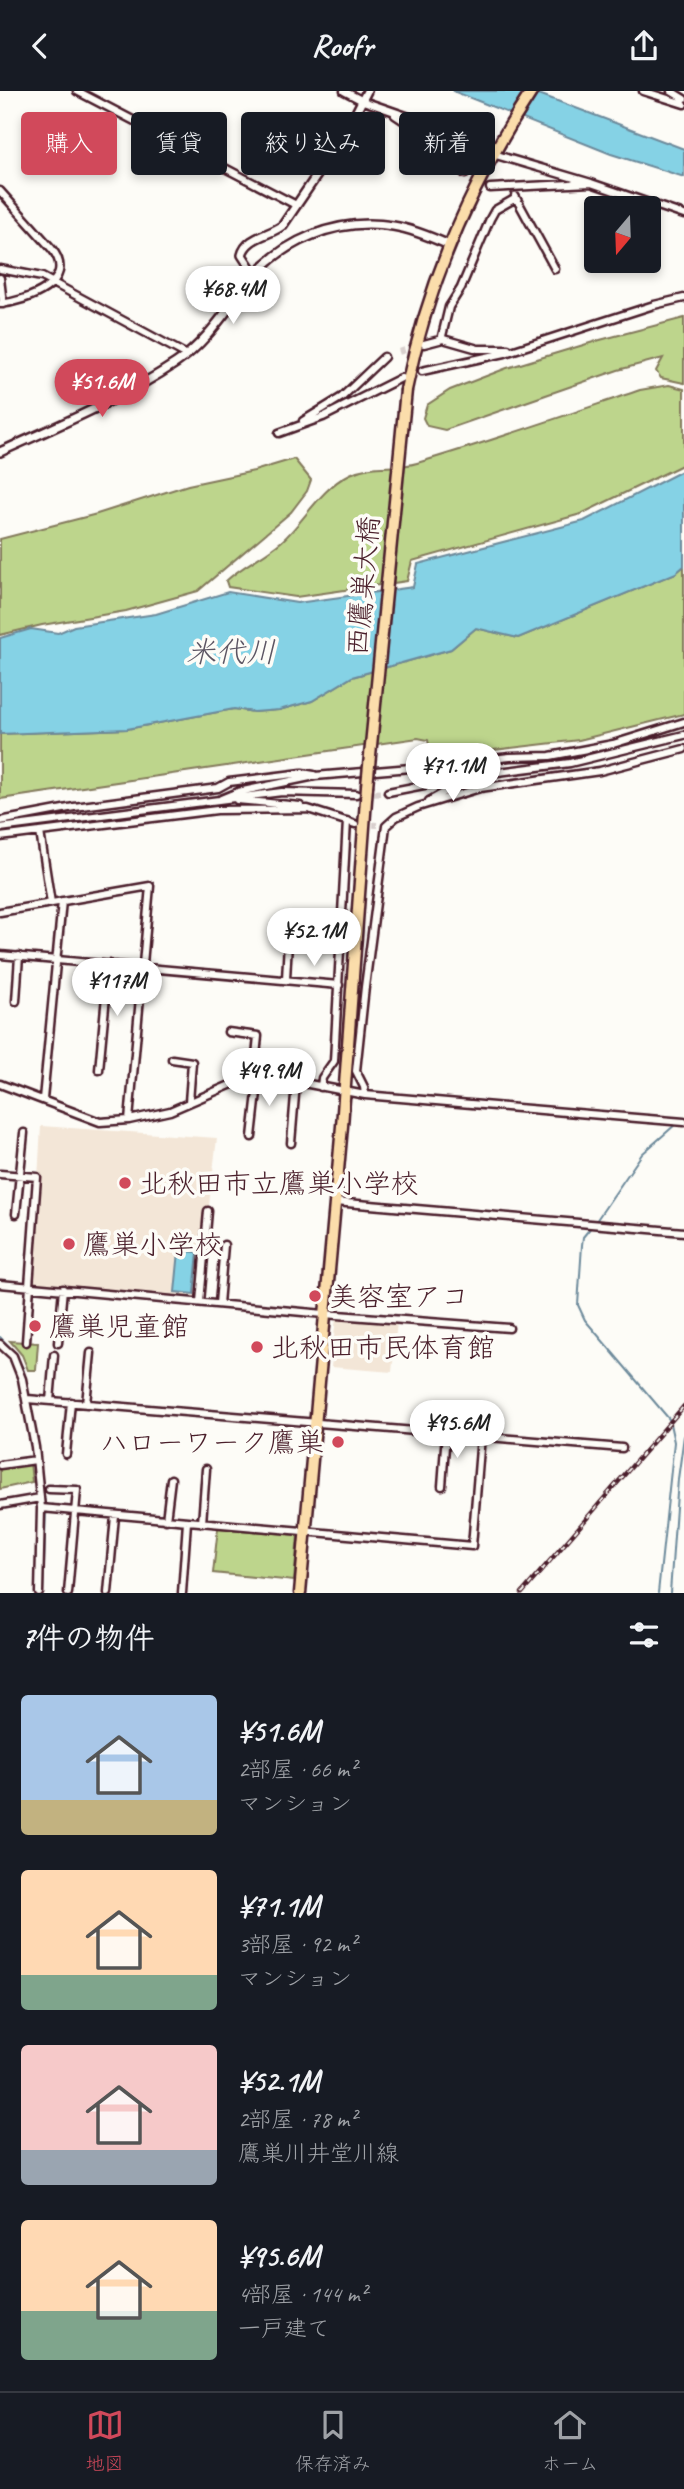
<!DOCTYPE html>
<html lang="ja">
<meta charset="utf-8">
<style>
:root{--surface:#171b24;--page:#20242c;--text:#f1f3f6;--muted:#9ea1a6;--line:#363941;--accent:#d1495b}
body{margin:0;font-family:Caveat,"Klee One",sans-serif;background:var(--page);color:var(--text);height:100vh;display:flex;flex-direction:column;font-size:26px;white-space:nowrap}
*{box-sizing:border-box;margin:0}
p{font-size:23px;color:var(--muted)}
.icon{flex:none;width:38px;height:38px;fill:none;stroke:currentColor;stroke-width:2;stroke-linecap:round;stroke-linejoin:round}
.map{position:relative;height:1502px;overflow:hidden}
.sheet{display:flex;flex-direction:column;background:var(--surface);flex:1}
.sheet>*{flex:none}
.guide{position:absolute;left:21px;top:21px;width:642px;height:63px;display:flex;gap:14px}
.needle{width:46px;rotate:199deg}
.fabs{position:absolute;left:584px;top:105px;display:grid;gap:14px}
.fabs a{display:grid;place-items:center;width:77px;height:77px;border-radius:7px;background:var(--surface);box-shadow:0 4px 10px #0003;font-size:35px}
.price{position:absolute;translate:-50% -60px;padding:0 16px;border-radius:24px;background:#fff;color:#222;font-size:23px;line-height:46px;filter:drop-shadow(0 2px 4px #0008)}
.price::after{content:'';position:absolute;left:50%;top:42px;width:21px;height:16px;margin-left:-10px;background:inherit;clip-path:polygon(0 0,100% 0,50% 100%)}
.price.active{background:var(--accent);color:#fff}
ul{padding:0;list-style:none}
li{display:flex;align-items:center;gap:21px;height:175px;padding:0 21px}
li span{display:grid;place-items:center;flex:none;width:196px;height:140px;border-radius:7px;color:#555}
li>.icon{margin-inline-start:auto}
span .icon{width:84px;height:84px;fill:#fffc;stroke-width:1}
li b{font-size:30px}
h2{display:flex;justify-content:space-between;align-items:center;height:84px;padding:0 21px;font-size:30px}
.pill{padding:0 24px;border-radius:7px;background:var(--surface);box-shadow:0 4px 10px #0003;font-size:24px;line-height:63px}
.pill.active{background:var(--accent);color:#fff}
header{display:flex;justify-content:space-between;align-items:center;height:91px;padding:0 21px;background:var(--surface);font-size:32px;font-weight:700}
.tabs{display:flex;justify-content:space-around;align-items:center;height:98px;border-top:2px solid var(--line);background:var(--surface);font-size:19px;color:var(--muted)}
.tabs a{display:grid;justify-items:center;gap:4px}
.tabs .active{color:var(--accent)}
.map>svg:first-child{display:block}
</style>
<header><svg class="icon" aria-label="back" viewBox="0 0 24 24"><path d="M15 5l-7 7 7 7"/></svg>Roofr<svg class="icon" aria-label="share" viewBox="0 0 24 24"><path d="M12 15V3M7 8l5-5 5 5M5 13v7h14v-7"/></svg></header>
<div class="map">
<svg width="684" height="1502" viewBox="0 0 684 1502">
<rect width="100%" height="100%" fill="#fdfcf7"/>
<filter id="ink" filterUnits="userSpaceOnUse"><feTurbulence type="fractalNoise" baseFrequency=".0143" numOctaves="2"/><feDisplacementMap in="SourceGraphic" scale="14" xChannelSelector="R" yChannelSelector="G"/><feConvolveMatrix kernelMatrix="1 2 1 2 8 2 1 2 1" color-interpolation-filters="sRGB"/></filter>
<g filter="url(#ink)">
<path fill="#f3e6d7" d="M 41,1035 L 217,1047 L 198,1207 L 32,1193 Z
M 336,1226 L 397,1231 L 392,1281 L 331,1276 Z"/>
<path fill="#bdd58c" stroke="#847a5c" stroke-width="2" d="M 684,227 L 684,292 L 661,287 L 656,280 L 663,267 L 618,279 L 445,339 L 427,335 L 423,327 L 427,314 L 450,299 L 507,277 L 600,249 Z
M 669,294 L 684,298 L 684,373 L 581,423 L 412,470 L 407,490 L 296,506 L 228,496 L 226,490 C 243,474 265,465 282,450 C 306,428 320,398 350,383 C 373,372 394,379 417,372 C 492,350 566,324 640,299 Z
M 294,368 L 311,389 L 307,400 L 291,421 L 198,500 L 126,520 L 42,534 L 0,544 L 0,448 L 97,423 L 188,394 L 254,380 Z
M 684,475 L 684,623 L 579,649 L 442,665 L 430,660 L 428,649 L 418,647 L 0,708 L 0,643 L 127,638 L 234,618 L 254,621 L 279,619 L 312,610 L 352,586 L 451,558 L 476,537 L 518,547 L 676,482 Z
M 10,1250 L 38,1252 L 36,1279 L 28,1279 L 22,1264 Z
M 30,1371 L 32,1391 L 0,1398 L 0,1375 Z
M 218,1437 L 298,1444 L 294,1490 L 213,1482 Z"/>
<path fill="#85d2e5" stroke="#6d8a9b" stroke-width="2" d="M 453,0 L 531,0 L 684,58 L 684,86 L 611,63 Z
M 684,379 L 684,475 L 676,482 L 518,547 L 476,537 L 451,558 L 352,586 L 312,610 L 279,619 L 254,621 L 234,618 L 127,638 L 0,643 L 0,547 L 31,538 L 58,542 L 74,535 L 156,523 L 228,501 L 297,512 L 413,496 L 418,473 L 584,430 Z
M 179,1160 L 198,1161 L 194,1203 L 175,1201 Z"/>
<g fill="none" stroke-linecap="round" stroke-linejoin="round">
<path stroke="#6d8a9b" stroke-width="2" d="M 596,1130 L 642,1063 L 676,1033
M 592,1135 L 583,1146 L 582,1154 L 578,1214 L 585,1229 L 669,1328 L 674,1351 L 658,1502
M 0,1246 L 14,1261
M 16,1266 L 23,1277 L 29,1307
M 30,1312 L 38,1355
M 39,1360 L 45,1414
M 43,1502 L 46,1419
M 670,1502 L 678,1388 L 684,1345"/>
<path stroke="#d9d0ce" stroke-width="6" stroke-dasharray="6 3" stroke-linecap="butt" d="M 465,83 L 490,97
M 399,261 L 418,255
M 356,703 L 388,701
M 355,733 L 377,734"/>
<defs>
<path id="minor" d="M 77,0 L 296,114
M 344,0 L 363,10 L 418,29 L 493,63 L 591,92
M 643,0 L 684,13
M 671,0 L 684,8
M 395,24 L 410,34 L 465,83
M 490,97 L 591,92 L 684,124
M 0,100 L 52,158 C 79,192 26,210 0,213
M 515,105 L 555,178
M 0,178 L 42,186 L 187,264
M 0,187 L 3,213
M 424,253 L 443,248
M 508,258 L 478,258 L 443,248 L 442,245 L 449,216 L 461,197 L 490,128 L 495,119 L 516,107
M 422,280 L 505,262 L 654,214 L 684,207
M 303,330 L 342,306 L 384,266
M 279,342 L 323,326 L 401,287
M 388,701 L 475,684 L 570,672 L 684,644
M 221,708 L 238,701 L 315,685 L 411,677 L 510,666 L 550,665 L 613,653 L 684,631
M 237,709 L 300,715
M 429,710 L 468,688
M 0,730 L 74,716 L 218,697 L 229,691 L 302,682 L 314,684
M 0,737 L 282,701 L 356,703
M 40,741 L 51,812
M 0,746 L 217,719 L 308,718 L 355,733
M 0,821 L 150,795 L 129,1029
M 0,864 L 339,894
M 286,888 L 288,851 L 341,855
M 16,910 L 19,865
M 228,941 L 258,945 L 254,985
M 172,968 L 192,971 L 189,1011
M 99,979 L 109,873
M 0,993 L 100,1031 L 129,1029 L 170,1020 L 237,991 L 254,985 L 263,984 L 365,1004 L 684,1031
M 321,996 L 322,987 L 334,970 L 347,730
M 365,1004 L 364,996 L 356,980 L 365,896 L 386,735 L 396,726 L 418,716 L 480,697 L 600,680 L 684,658
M 43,1008 L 62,810
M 252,1046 L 259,984
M 291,1052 L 296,992
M 0,1083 L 37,1086 L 29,1195
M 335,1111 L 684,1141
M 16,1123 L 24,1042
M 0,1193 L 324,1223 L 509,1237
M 200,1211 L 208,1120
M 219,1213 L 224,1154
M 26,1251 L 30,1195
M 58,1252 L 63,1198
M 0,1253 L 13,1265 L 22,1288 L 35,1356 L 41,1417 L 39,1502
M 27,1308 L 622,1357
M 50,1310 L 54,1264
M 86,1313 L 91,1262
M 66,1363 L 71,1311
M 0,1374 L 36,1369
M 442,1395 L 446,1342
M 49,1398 L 77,1399 L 68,1502
M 0,1414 L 40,1407
M 41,1417 L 472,1455 L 481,1345
M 166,1429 L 171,1388
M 202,1432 L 206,1378
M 108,1502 L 115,1425
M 182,1502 L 187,1431"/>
<path id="tertiary" d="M 255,184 L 242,164 C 247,145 270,145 283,134 L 345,43 L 367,0
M 0,361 C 59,334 122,308 176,272 C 205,253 226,220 247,193 C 281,149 338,126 393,135 C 412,138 431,146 449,154"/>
<path id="primary" d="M 406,299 C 428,191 471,92 532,0
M 300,1502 L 342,1035 L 367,695"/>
</defs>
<use href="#minor" stroke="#4a1f2b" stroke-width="11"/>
<use href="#tertiary" stroke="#4a1f2b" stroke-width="12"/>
<use href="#primary" stroke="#4a1f2b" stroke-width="15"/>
<use href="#minor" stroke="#fdfcf7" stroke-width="6"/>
<use href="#tertiary" stroke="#fdfcf7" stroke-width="7"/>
<use href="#primary" stroke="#fbddab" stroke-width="10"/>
<defs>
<path id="rail" d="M 522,1502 L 684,1315"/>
</defs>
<use href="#rail" stroke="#4a1f2b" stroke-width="4.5"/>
<use href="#rail" stroke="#fdfcf7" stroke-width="2" stroke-dasharray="5" stroke-linecap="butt"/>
<defs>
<path id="primary-bridge" d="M 367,695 L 406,299"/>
</defs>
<use href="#primary-bridge" stroke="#4a1f2b" stroke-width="15" stroke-linecap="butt"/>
<use href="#primary-bridge" stroke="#fbddab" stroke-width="10"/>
</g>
</g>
<g fill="#d1495b" stroke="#fdfcf7" stroke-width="2.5">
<circle cx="125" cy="1092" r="7"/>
<circle cx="69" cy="1153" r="7"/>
<circle cx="315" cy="1205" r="7"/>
<circle cx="35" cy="1235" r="7"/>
<circle cx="257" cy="1256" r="7"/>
<circle cx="338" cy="1351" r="7"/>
</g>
<g text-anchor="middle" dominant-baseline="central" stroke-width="7" stroke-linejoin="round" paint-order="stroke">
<g font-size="28" fill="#4a1f2b" stroke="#fdfcf7">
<text transform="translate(363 495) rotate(-85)">西鷹巣大橋</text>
</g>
<g font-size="28" fill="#4a1f2b" stroke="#fdfcf7" text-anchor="start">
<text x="139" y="1092">北秋田市立鷹巣小学校</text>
<text x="83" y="1153">鷹巣小学校</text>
<text x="329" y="1205">美容室アコ</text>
<text x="49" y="1235">鷹巣児童館</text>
<text x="271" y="1256">北秋田市民体育館</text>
<text x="324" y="1351" text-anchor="end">ハローワーク鷹巣</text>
</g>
<g font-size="30" font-style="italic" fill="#5c5563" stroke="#fdfcf7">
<text x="231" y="561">米代川</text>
</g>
</g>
</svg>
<div class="fabs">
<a><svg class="needle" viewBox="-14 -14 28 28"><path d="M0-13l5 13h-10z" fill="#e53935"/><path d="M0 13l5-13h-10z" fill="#9ea1a6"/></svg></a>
</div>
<b class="price" style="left:233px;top:235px">¥68.4M</b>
<b class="price active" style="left:102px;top:328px">¥51.6M</b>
<b class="price" style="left:453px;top:712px">¥71.1M</b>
<b class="price" style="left:314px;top:877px">¥52.1M</b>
<b class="price" style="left:117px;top:927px">¥117M</b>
<b class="price" style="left:269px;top:1017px">¥49.9M</b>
<b class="price" style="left:457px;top:1369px">¥95.6M</b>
<div class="guide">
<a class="pill active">購入</a>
<a class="pill">賃貸</a>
<a class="pill">絞り込み</a>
<a class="pill">新着</a>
</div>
</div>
<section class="sheet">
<h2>7件の物件<svg class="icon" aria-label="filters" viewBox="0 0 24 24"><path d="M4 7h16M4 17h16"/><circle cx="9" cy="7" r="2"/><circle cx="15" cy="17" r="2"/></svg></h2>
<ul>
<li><span style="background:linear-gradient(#a9c7e8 75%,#c2b280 0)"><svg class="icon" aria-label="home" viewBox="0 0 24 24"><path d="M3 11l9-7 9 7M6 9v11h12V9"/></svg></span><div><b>¥51.6M</b><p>2部屋 · 66 m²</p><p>マンション</p></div></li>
<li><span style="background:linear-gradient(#ffd9b3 75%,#7fa58c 0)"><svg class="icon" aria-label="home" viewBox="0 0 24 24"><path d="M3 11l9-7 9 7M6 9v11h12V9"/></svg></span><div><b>¥71.1M</b><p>3部屋 · 92 m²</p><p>マンション</p></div></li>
<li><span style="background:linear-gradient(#f6c9c9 75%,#9aa5b1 0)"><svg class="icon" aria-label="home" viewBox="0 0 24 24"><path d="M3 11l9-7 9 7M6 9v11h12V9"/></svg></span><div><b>¥52.1M</b><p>2部屋 · 78 m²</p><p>鷹巣川井堂川線</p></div></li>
<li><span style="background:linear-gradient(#ffd9b3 65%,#7fa58c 0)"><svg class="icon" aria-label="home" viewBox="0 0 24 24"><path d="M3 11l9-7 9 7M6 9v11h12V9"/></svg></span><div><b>¥95.6M</b><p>4部屋 · 144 m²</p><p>一戸建て</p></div></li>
</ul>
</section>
<nav class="tabs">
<a class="active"><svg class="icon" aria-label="map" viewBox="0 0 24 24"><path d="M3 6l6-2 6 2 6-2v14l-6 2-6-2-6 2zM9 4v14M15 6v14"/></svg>地図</a>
<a><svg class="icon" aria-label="saved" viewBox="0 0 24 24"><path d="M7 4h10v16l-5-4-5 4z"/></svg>保存済み</a>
<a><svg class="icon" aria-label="home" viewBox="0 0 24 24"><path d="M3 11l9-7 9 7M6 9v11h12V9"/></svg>ホーム</a>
</nav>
